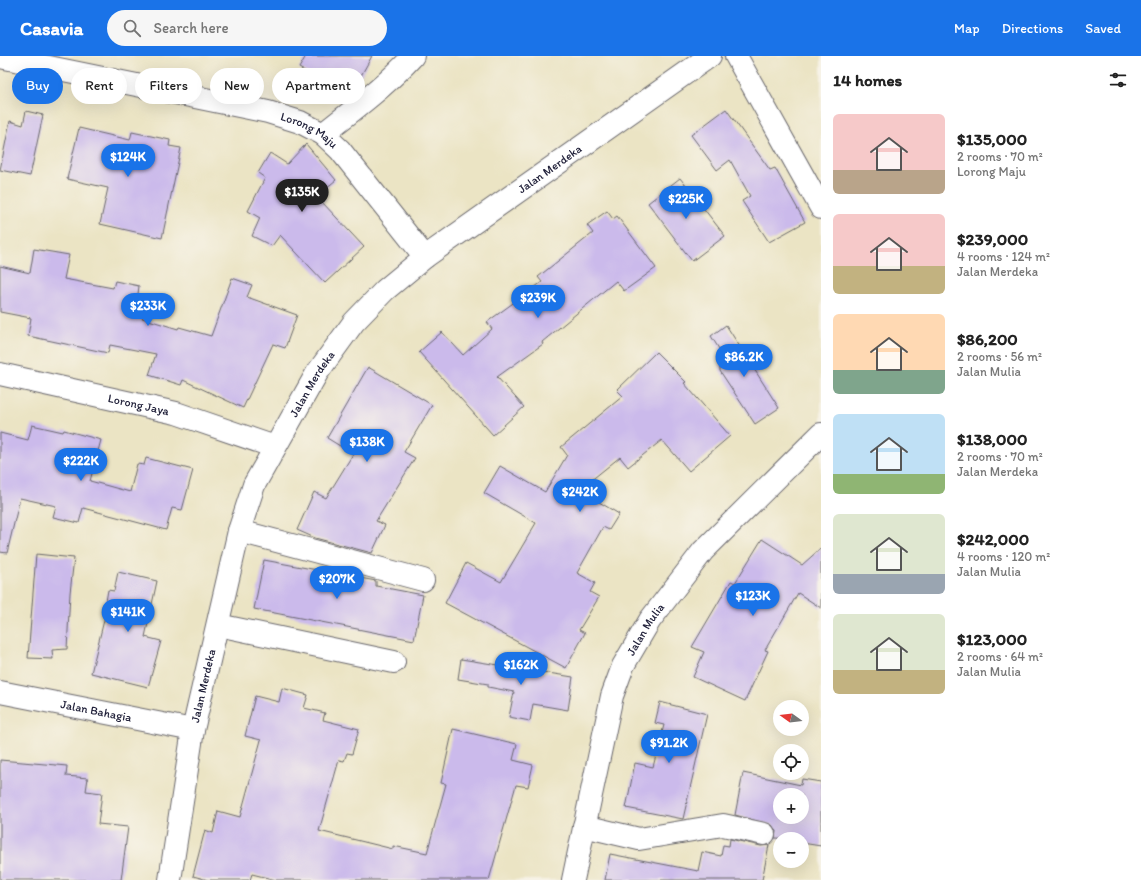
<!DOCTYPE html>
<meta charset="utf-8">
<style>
:root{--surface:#fff;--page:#f6f6f6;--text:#222;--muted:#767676;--accent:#1a73e8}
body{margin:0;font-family:Itim,sans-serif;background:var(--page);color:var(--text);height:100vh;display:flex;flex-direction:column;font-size:15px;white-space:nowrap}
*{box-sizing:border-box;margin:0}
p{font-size:13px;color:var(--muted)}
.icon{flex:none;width:22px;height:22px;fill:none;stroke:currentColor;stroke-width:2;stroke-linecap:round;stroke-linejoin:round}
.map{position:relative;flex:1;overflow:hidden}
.panel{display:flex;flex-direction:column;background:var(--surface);width:320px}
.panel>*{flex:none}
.top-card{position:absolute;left:12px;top:12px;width:380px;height:36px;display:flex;gap:8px}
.needle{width:26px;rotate:285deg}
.fabs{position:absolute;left:773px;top:644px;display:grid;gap:8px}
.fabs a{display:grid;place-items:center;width:36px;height:36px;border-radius:50%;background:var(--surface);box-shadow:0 4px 16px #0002;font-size:20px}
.price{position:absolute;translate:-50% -34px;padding:0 9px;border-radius:14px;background:var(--accent);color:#fff;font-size:13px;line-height:26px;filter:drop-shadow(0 1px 2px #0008)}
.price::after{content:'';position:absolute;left:50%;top:24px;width:12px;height:9px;margin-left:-6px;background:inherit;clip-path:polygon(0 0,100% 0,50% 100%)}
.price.selected{background:#222;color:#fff}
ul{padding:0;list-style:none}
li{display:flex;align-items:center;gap:12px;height:100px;padding:0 12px}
li span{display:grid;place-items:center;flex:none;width:112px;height:80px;border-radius:6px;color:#555}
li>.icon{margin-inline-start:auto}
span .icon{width:48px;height:48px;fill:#fffc;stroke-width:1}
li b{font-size:17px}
h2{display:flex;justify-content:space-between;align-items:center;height:48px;padding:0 12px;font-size:17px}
.chip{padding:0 14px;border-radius:18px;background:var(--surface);box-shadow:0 4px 16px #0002;font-size:14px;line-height:36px}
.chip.selected{background:var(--accent);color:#fff}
header{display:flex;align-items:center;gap:24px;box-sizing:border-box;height:56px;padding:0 20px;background:var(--accent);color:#fff}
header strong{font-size:19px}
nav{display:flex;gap:22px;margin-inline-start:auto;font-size:14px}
.search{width:280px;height:36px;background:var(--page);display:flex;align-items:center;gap:10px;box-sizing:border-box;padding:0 14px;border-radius:22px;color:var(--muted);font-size:15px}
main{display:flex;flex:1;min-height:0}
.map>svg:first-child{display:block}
</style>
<header>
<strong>Casavia</strong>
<div class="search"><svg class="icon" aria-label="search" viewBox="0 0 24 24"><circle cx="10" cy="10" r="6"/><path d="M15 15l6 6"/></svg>Search here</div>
<nav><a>Map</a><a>Directions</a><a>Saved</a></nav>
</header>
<main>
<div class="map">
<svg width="821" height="824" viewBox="0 0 821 824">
<rect width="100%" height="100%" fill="#f7f3e8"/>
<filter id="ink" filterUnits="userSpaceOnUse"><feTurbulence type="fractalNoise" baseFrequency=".025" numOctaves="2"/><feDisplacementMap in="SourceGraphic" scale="8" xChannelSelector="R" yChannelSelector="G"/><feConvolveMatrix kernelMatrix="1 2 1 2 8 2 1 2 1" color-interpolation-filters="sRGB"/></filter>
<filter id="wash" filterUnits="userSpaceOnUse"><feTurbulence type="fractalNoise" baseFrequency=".012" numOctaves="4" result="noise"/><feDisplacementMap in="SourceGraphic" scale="16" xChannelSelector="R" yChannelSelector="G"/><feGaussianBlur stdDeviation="0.9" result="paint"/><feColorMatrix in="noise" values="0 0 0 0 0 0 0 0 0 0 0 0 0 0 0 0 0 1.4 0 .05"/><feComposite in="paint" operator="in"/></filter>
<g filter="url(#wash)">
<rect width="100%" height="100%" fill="#ebe4c4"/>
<g id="blocks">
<path fill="#cbbaeb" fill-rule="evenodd" d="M 306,0 L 372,0 L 354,32 L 347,27 L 342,36 L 299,12 Z
M 726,53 L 770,114 L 775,112 L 805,166 L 769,186 L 742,145 L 750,140 L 730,104 L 717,114 L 691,79 Z
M 26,55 L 43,59 L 30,120 L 0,114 L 10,65 L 23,69 Z
M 79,72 L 130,84 L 132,76 L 170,84 L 169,90 L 181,92 L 162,182 L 100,168 L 108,132 L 67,123 Z
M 306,88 L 336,124 L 320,137 L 325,143 L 322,146 L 364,191 L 325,227 L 280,179 L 272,190 L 252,180 L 260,162 L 248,155 L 265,122 L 258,117 L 270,97 L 287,108 Z
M 680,122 L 725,180 L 692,205 L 648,147 Z
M 607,155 L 613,163 L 617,160 L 656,212 L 624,235 L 616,225 L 542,286 L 543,288 L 497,321 L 524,351 L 493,379 L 419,296 L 442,276 L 463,299 L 492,273 L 487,266 L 542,226 L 538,221 L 593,177 L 587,169 Z
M 34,193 L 69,199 L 64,223 L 113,232 L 115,225 L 139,230 L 137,246 L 144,247 L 142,262 L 178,273 L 179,271 L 211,280 L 232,222 L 252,229 L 247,241 L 297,259 L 285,292 L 273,288 L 243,352 L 183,324 L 181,329 L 149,319 L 156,298 L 110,289 L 108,297 L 28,280 L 31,262 L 0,256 L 0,210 L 30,217 Z
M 726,269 L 779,352 L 755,368 L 720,315 L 720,308 L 726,304 L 711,280 Z
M 656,296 L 686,326 L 684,327 L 730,380 L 689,415 L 662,384 L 628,411 L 620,401 L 579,434 L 619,458 L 609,474 L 603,471 L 577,517 L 595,527 L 590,536 L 599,541 L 579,574 L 585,577 L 566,612 L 445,547 L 466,507 L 501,526 L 536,467 L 484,437 L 500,410 L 545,436 L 567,399 L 561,391 L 623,340 L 617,334 Z
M 368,311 L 432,349 L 404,396 L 415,402 L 376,465 L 385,469 L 372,497 L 315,482 L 297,474 L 314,436 L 326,442 L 353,398 L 327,382 Z
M 32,369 L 63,376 L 64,374 L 101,384 L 90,425 L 130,436 L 137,408 L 144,409 L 146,402 L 193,414 L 182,454 L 172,452 L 166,474 L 83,452 L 79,467 L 53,461 L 56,450 L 20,442 L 7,497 L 0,496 L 0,377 L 28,384 Z
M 762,483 L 802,509 L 821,492 L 821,552 L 798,537 L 765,594 L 768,595 L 745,645 L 693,621 L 704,596 L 692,591 L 731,525 L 735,527 Z
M 36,498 L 74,502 L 70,537 L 67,593 L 52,594 L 53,603 L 28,602 Z
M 264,504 L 376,525 L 376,530 L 423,539 L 414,584 L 254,553 Z
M 118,516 L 157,525 L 145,581 L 161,585 L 148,631 L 91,617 L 107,552 L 105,551 L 108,534 L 114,535 Z
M 461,603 L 573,621 L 568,654 L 533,648 L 530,665 L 509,661 L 514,636 L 488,631 L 488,628 L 458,623 Z
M 282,632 L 308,639 L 304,652 L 325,657 L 323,664 L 359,673 L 352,698 L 347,697 L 344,705 L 339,704 L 319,775 L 393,793 L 393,790 L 427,797 L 446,728 L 441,727 L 453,673 L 517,688 L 513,704 L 533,709 L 528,731 L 516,729 L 489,824 L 276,824 L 252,818 L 250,824 L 208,824 L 193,820 L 205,774 L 213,777 L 218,755 L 240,761 L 261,684 L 245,680 L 255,640 L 279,646 Z
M 660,646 L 707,658 L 683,763 L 626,752 L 635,707 L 653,711 L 664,669 L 655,667 Z
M 0,704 L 67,710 L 66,720 L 88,722 L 86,735 L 102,737 L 98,768 L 128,771 L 121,824 L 0,824 Z
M 743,717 L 801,729 L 802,723 L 821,726 L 821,790 L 802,787 L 802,783 L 775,782 L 776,775 L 772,769 L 735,759 ZM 780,739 L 802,739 L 802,761 L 780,761 Z
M 730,783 L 761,790 L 769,789 L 762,824 L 605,824 L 610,798 L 698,815 L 702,796 L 721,800 L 723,789 L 729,790 Z"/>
</g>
</g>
<g filter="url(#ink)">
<use href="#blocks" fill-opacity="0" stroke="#68666b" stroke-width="1"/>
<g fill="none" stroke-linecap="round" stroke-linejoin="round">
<defs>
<g id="minor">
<path d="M 736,0 L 821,152"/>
<path id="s1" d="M 0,1 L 268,56 L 300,66 L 323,78 L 340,94 L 425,201"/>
<path d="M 323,78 C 354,53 386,30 413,0"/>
<path id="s2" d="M 0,318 L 176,357 L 275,391"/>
<path d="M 239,475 L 423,524"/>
<path d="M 218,569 L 394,606"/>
<path id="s3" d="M 0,636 L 193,674"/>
<path d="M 584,770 L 639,783 L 723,769 L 764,778"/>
<path id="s4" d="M 170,824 L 193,674 L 239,475 L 254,429 L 317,317 L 354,266 L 385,234 L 425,201 L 710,0"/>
<path id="s5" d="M 573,824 L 612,640 L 623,610 L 650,564 L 703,495 L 821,378"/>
</g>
</defs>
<use href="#minor" stroke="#68666b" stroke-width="24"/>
<use href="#minor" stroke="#fff" stroke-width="22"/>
</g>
</g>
<g text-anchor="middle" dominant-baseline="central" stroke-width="3.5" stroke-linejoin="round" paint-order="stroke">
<g font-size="12" fill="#22223b" stroke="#f7f3e8">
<text stroke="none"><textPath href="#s1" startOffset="319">Lorong Maju</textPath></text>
<text stroke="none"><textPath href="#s4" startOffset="845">Jalan Merdeka</textPath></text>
<text stroke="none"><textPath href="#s4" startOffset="521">Jalan Merdeka</textPath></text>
<text stroke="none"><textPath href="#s2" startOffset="142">Lorong Jaya</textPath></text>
<text stroke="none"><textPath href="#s5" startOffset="263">Jalan Mulia</textPath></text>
<text stroke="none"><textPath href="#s4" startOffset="197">Jalan Merdeka</textPath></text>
<text stroke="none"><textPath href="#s3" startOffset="98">Jalan Bahagia</textPath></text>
</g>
</g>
</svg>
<div class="fabs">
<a><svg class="needle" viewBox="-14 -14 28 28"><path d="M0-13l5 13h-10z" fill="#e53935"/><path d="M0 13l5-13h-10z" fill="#767676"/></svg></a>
<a><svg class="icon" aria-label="locate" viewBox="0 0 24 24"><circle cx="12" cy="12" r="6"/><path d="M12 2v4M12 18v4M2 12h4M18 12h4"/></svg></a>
<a>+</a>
<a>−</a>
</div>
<b class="price" style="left:128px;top:122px">$124K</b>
<b class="price selected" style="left:302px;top:157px">$135K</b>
<b class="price" style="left:686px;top:164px">$225K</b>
<b class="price" style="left:538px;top:263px">$239K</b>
<b class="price" style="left:148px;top:271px">$233K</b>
<b class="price" style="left:744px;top:322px">$86.2K</b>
<b class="price" style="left:367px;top:407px">$138K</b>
<b class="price" style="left:81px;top:426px">$222K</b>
<b class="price" style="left:580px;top:457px">$242K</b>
<b class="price" style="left:337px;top:544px">$207K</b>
<b class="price" style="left:753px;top:561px">$123K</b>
<b class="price" style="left:128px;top:577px">$141K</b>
<b class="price" style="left:521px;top:630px">$162K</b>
<b class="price" style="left:669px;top:708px">$91.2K</b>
<div class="top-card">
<a class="chip selected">Buy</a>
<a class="chip">Rent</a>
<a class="chip">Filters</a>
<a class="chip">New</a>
<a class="chip">Apartment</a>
</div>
</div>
<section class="panel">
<h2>14 homes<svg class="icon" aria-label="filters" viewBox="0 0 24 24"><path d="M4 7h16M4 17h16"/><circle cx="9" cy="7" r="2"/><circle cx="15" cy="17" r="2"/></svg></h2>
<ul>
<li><span style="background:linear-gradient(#f6c9c9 70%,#b9a48a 0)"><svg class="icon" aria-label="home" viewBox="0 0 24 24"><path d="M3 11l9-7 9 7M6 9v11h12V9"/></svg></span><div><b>$135,000</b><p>2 rooms · 70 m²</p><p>Lorong Maju</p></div></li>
<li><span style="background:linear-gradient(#f6c9c9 65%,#c2b280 0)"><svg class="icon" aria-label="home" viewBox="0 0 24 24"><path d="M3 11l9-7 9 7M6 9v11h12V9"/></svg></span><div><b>$239,000</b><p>4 rooms · 124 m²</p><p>Jalan Merdeka</p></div></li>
<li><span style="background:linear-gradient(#ffd9b3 70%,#7fa58c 0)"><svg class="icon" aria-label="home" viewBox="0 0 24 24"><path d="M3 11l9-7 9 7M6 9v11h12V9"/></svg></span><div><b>$86,200</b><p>2 rooms · 56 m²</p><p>Jalan Mulia</p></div></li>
<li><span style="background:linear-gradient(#bfe0f5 75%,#8fb573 0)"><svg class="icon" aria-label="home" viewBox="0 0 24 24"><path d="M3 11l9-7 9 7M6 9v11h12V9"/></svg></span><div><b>$138,000</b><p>2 rooms · 70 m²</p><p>Jalan Merdeka</p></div></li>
<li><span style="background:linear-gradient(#dfe7d0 75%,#9aa5b1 0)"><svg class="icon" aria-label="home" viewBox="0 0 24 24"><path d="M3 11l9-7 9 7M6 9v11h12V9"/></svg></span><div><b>$242,000</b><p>4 rooms · 120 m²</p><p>Jalan Mulia</p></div></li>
<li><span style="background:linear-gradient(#dfe7d0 70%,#c2b280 0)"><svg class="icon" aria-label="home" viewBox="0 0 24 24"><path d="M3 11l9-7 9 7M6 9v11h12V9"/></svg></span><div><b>$123,000</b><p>2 rooms · 64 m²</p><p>Jalan Mulia</p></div></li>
</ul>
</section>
</main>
